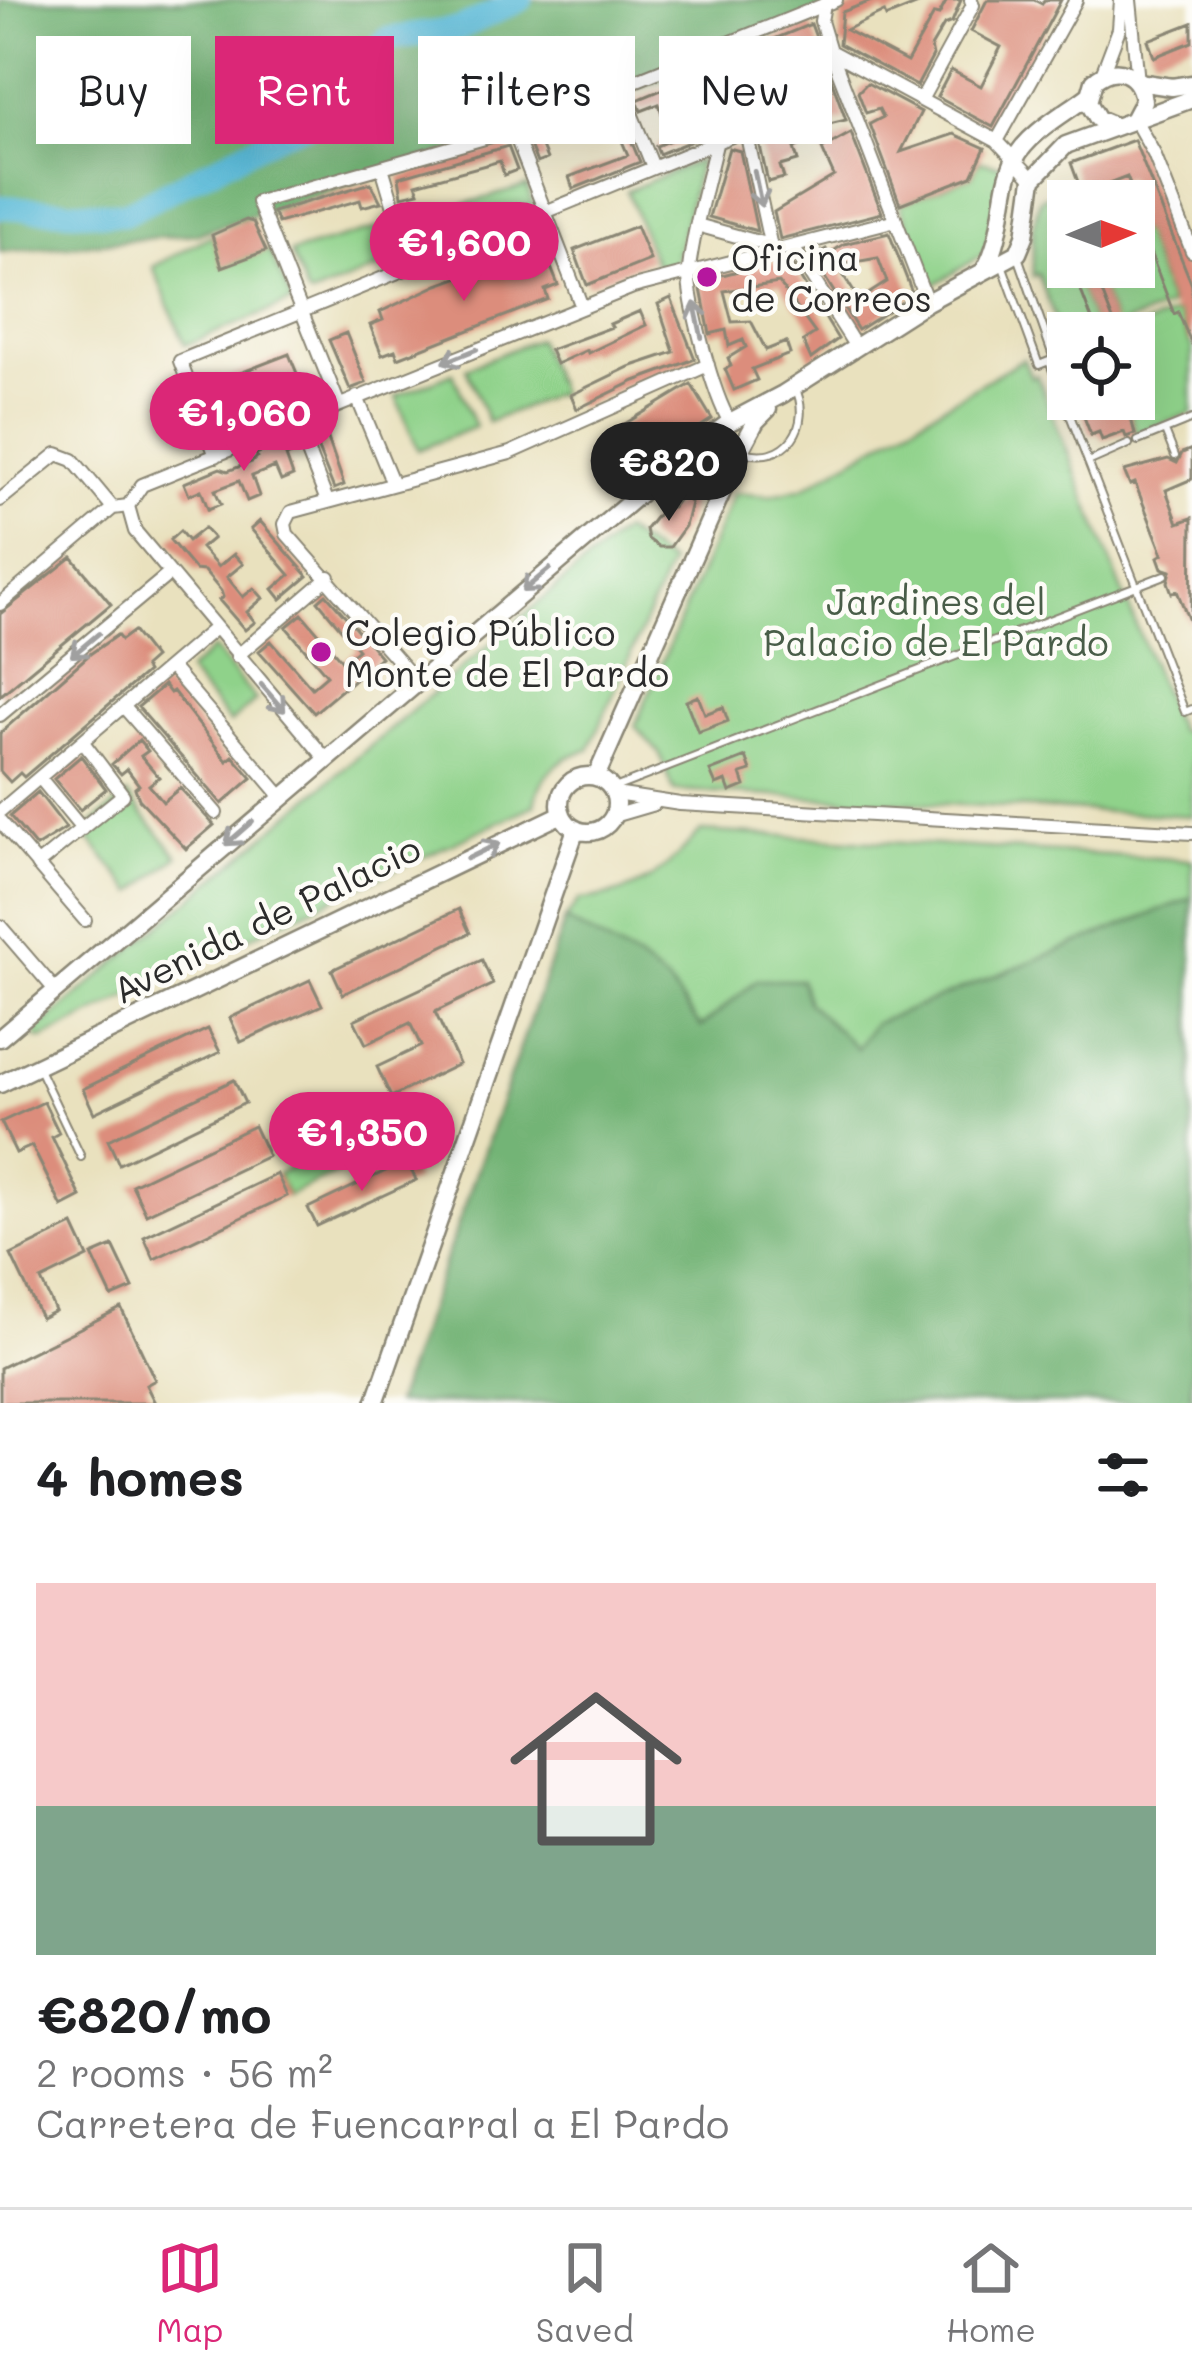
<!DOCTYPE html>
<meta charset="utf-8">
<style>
:root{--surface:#fff;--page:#f2f2f2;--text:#202124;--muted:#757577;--line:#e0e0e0;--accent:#db2777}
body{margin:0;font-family:Mali,sans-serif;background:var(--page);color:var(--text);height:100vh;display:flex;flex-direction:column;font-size:45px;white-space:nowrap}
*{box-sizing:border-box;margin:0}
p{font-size:39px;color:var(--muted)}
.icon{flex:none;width:66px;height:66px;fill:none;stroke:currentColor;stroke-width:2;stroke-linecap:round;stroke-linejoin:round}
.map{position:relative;height:1403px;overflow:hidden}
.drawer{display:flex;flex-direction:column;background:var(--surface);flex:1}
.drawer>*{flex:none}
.top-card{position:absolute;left:36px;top:36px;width:1122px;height:108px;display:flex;gap:24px}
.needle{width:78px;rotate:89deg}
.fabs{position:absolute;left:1047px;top:180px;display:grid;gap:24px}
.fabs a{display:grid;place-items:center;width:108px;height:108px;border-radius:0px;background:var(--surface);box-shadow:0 12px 48px #0002;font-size:60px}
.price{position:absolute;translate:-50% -102px;padding:0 27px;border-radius:42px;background:var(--accent);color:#fff;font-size:39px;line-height:78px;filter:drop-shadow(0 3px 6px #0008)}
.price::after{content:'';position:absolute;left:50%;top:72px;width:36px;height:27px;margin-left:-18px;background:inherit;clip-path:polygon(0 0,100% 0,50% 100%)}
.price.active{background:#222;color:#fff}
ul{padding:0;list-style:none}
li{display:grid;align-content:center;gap:24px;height:636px;padding:0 36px}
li+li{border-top:3px solid var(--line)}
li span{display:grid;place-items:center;height:372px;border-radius:0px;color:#555}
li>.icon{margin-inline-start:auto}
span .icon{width:216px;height:216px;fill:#fffc;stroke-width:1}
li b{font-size:51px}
h2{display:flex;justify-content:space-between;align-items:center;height:144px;padding:0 36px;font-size:51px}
.chip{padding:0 42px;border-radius:0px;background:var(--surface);box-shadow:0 12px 48px #0002;font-size:42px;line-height:108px}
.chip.active{background:var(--accent);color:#fff}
.dock{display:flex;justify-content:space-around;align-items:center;height:168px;border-top:3px solid var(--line);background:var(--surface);font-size:33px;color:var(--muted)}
.dock a{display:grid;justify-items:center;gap:6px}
.dock .active{color:var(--accent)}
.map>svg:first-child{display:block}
</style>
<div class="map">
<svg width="1192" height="1403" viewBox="0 0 1192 1403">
<rect width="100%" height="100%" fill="#fdfcf7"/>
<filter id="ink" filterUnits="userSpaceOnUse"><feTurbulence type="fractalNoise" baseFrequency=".00833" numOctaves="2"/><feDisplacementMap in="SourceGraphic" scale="24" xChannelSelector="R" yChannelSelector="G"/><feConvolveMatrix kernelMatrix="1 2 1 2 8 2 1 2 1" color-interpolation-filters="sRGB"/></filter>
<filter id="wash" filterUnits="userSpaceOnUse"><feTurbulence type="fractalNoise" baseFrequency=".004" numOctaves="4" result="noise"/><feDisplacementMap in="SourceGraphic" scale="48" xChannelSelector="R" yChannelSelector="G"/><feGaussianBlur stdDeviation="2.7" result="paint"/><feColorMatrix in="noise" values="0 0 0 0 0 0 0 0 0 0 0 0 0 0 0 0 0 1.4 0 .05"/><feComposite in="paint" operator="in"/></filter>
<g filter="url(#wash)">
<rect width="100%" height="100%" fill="#e9e1be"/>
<path fill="#8fd28a" stroke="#5d7e5a" stroke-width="3" d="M 700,160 L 674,267 L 658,271 L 627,191 Z
M 979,161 L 1004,166 L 991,241 L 984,254 L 932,286 L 900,204 L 972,176 Z
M 1078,183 L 1081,189 L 1087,187 L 1092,201 L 1068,201 L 1068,230 L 1059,234 L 1068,267 L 1072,267 L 1097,333 L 1068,333 L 1068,354 L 1038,274 L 1033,276 L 1033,228 L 1040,199 Z
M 527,186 L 533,206 L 419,253 L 413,250 L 405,221 Z
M 389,225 L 398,260 L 311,296 L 307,294 L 291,253 Z
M 1141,229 L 1170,306 L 1111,329 L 1113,320 L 1092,267 L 1134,267 L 1134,232 Z
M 212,235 L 223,266 L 269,250 L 292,302 L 185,345 L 153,267 Z
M 1178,312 L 1192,348 L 1192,413 L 1136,434 L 1126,399 L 1134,399 L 1134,333 L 1125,333 Z
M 537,339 L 559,393 L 488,422 L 466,368 Z
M 1023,359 L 1031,377 L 1037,375 L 1178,731 L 1192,732 L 1192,816 L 674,791 L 659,753 L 635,726 L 734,493 L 769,496 L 803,488 Z
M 453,373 L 475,427 L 418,450 L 396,396 Z
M 623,531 L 670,564 L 589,750 C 560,756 539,775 535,805 L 243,940 L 43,1039 L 36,1038 L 37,1030 Z
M 213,649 L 256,700 L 230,723 L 187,672 Z
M 127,795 L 178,856 L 134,893 L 83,832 Z
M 701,831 L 1192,860 L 1192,898 L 873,1024 L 858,1049 L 807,1003 L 757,980 L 701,1028 L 667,982 L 640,961 L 565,920 L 579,900 C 640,895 662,874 701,831 Z
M 418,1107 L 429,1129 L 287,1196 L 277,1174 Z"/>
<path fill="#73b476" stroke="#4f7050" stroke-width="3" d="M 0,0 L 844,0 L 707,66 L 197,234 L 0,252 Z
M 1192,898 L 1192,1403 L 395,1403 L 565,920 L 640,961 L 667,982 L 701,1027 L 757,980 L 801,980 L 808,1003 L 857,1048 L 873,1024 Z"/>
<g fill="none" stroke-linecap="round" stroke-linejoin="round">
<path stroke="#5abad8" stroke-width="24" d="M 0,207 L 124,214 L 280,134 L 333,116 L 358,67 L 387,39 L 459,29 L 521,0"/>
</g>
<g id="blocks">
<path fill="#dc8d7c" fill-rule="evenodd" d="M 874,0 L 928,0 L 886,17 L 884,12 L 846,30 L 907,62 L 934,14 L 939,15 L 947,0 L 961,0 L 952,22 L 944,25 L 931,47 L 933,56 L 917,86 L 839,44 L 842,12 Z
M 987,0 L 1034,0 L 1042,4 L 1044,0 L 1061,0 L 993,127 L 937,97 L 951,70 L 981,86 L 1001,47 L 971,31 Z
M 1192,23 L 1192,42 L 1154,57 L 1148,40 Z
M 811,24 L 846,120 L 808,129 L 809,133 L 804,135 L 807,143 L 794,148 L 798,161 L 780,166 L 784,178 L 768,182 L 756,128 L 790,114 L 777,80 L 748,91 L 740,53 Z
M 721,65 L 734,124 L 659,154 L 656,146 L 711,123 L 708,117 L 714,114 L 707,94 L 677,106 L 680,113 L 664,120 L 659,104 L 641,111 L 637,100 Z
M 867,83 L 921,112 L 901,152 L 954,134 L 985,148 L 972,176 L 900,204 L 870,124 L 883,117 L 879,109 L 866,113 L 858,92 Z
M 617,107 L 622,118 L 542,147 L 547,159 L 537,163 L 528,140 Z
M 851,133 L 882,213 L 780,239 L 774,212 L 834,176 L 822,149 Z
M 630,138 L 640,162 L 573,189 L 569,177 L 628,155 L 622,141 Z
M 1134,140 L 1192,285 L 1192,345 L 1178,312 L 1174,314 L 1141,229 L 1134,232 L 1137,203 L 1127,177 L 1088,192 L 1087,187 L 1081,190 L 1071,163 Z
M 508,146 L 517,170 L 504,175 L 500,161 L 416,184 L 419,192 L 402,196 L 399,177 Z
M 729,148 L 740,151 L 757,231 L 709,217 Z
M 371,183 L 381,202 L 362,207 L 360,200 L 278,223 L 273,212 Z
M 246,220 L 253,222 L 266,251 L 222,267 L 212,235 Z
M 636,226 L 650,260 L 587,285 L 574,250 Z
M 889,233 L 913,295 L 858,330 L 812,257 L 826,249 L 829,254 L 844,244 ZM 878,258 L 887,282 L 859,300 L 837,265 Z
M 529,252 L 533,260 L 546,255 L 558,285 L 545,290 L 548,299 L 398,358 L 395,350 L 382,355 L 370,325 L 383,320 L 380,312 L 438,285 Z
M 788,258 L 838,339 L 811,359 L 803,341 L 815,333 L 779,283 L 724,291 L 732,322 L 751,321 L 766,350 L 786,342 L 790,354 L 752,369 L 757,380 L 734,390 L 725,369 L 731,366 L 728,358 L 746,347 L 743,340 L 729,346 L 726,330 L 710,334 L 700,284 L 703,280 Z
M 1072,267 L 1092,267 L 1118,333 L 1097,333 Z
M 671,298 L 695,359 L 635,381 L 577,409 L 571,395 L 629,367 L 674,352 L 658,304 Z
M 640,311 L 646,325 L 588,353 L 587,350 L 556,364 L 550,350 L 612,327 L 610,324 Z
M 346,333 L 366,383 L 350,389 L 329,340 Z
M 289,354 L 303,388 L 241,413 L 227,378 Z
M 691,384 L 712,419 L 632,472 L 608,434 Z
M 1077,399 L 1126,399 L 1135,434 L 1126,437 L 1124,432 L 1102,440 L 1099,432 L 1091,435 Z
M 323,424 L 344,485 L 334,489 L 310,429 Z
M 292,439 L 296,452 L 286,456 L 293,476 L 281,481 L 275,467 L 252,476 L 259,496 L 247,501 L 239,481 L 215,490 L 221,504 L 208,509 L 201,490 L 189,495 L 184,483 L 220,468 L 228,471 L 252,462 L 257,457 L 256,454 Z
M 1192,449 L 1192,479 L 1166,490 L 1178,523 L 1192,518 L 1191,626 L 1177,591 L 1172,593 L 1168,582 L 1171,571 L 1162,568 L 1158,557 L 1163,554 L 1135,483 L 1130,485 L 1124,471 L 1168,459 L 1177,463 L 1182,453 Z
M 682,495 L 691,503 L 685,526 L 670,547 L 659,547 L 648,539 L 646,529 L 661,510 L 672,508 Z
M 260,521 L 308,576 L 281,599 L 273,589 L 290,575 L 251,529 Z
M 204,528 L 213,538 L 201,548 L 218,567 L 234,554 L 243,564 L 227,577 L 243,597 L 254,588 L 263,598 L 247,612 L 255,622 L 245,630 L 219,600 L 223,597 L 221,591 L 204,571 L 195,570 L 170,540 L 180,531 L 188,541 Z
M 72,557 L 111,604 L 0,696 L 0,614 Z
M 326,594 L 381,657 L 314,713 L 259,651 L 271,641 L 312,688 L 327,675 L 286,627 L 302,614 L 343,662 L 358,649 L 318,601 Z
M 133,631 L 154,658 L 144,667 L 147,672 L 24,777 L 20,773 L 10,782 L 0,771 L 0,733 L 90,654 L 117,635 L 121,640 Z
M 164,685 L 170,693 L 173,691 L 227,761 L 233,756 L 252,778 L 222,804 L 138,707 Z
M 698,696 L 705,714 L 723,707 L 728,721 L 698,732 L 686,701 Z
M 139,740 L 148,751 L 141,756 L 159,777 L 149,785 L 163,802 L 180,788 L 214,825 L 186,849 L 139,799 L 135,788 L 139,785 L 127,769 L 121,774 L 112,764 Z
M 81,756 L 106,789 L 80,810 L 54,779 Z
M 746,757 L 751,771 L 741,774 L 745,786 L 730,792 L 726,781 L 716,785 L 710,771 Z
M 38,792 L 66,828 L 36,847 L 10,816 Z
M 459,909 L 470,933 L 343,994 L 332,970 Z
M 482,960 L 493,984 L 435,1012 L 459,1064 L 391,1097 L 377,1067 L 421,1046 L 410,1023 L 366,1044 L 354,1020 Z
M 310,980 L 322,1005 L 241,1042 L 230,1018 Z
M 208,1029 L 220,1052 L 94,1113 L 83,1089 Z
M 234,1080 L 245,1103 L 119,1164 L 108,1140 Z
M 44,1102 L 59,1133 L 52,1137 L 81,1197 L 62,1207 L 32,1146 L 16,1153 L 1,1122 Z
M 254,1126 L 268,1156 L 146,1214 L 132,1185 Z
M 407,1161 L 416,1180 L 317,1226 L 308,1208 Z
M 277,1174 L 287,1196 L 154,1259 L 144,1237 Z
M 73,1225 L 88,1257 L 41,1280 L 55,1311 L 41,1318 L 11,1255 Z
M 113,1246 L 133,1288 L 112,1297 L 92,1255 Z
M 121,1308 L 155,1380 L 146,1385 L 155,1403 L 0,1403 L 0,1368 Z"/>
</g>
</g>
<g filter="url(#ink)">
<use href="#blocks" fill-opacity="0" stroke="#8a8674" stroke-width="3"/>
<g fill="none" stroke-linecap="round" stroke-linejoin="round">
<defs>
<path id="lane" d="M 1003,267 L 1039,365 L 1054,359 L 1019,259
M 1049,361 L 1185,712 L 1192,709
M 1165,431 L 1175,456
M 1138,441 L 1192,419
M 743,452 C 787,465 813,425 795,387
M 1088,462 L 1129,444
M 612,789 L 1165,575
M 38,1067 L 81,1157"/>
<path id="street" d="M 1130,0 L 1138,82
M 824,5 L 821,21 L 830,51 L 997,141 L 1033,179
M 727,43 L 772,252
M 831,52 L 927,302
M 1102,74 L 1119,29 L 1121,0
M 620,86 L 653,167
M 921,100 L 973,5 L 971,0
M 1134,118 L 1154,154 L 1192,251
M 513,129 L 582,307
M 717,140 C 707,183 694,226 689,269 C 687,299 714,397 730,422
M 997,141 L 1076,0
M 382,167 L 412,268
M 697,225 L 762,243 L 771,251
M 793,247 L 856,347
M 357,397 L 393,484
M 339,405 L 258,202 L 513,130 L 836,0
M 296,422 L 327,501
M 216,456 L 180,361 L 746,130
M 0,500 L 57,454 L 73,460 L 113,508 L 128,506
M 128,506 L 142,485 L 633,287 L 896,220
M 128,506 L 135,531 L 326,759
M 0,604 L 113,508
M 237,656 L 329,577
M 171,667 L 282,797
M 417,682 L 287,534 L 285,524 L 291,512 L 510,453 L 708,365
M 124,707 L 216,813
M 0,715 L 169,574
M 40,778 L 82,829
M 615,794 L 680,804 L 1192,833
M 0,811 L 215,628
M 613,816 L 654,804
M 0,821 L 85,920
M 37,865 L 123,795 L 83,742
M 0,926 L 56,991"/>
<path id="secondary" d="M 1138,82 L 1172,87 L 1192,84
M 1112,125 L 1098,119 L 1088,102 L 1094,81 C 1116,62 1140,73 1143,101 L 1134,118
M 985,269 C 1006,232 999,190 1015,159 C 1028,133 1066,113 1088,96
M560 804a28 28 0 1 1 56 0a28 28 0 1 1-56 0Z
M 596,777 L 740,451 L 756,421 L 768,409
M 0,1038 L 690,451 L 730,422 L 783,394 L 927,302 L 1018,253 L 1025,236 L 1033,179 L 1066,145 L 1192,99
M 0,1084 L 562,814
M 375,1403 L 576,829"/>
</defs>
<use href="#lane" stroke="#8a8674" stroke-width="10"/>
<use href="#street" stroke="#8a8674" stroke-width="16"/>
<use href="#secondary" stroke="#8a8674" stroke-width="21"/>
<use href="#lane" stroke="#fff" stroke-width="6"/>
<use href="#street" stroke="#fff" stroke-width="12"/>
<use href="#secondary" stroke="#fff" stroke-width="16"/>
</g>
<defs><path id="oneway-shaft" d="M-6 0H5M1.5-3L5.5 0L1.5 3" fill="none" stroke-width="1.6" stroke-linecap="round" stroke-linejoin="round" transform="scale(3)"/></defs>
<g stroke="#a0a0a0">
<use href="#oneway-shaft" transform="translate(758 189) rotate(78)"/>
<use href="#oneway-shaft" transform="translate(698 320) rotate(-102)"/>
<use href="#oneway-shaft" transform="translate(460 356) rotate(158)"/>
<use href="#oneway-shaft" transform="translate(536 580) rotate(140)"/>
<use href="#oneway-shaft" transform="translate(85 645) rotate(140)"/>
<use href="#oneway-shaft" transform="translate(273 698) rotate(49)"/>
<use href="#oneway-shaft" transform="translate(239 833) rotate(139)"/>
<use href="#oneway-shaft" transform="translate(483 851) rotate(-26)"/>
</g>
</g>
<g fill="#b5179e" stroke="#fdfcf7" stroke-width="4.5">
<circle cx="707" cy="277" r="12"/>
<circle cx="321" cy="652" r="12"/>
</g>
<g text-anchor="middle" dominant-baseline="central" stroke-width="9" stroke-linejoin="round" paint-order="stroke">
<g font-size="36" fill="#2b2b2b" stroke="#fdfcf7" text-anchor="start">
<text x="731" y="256">Oficina<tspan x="731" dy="41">de Correos</tspan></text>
<text x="345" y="631">Colegio Público<tspan x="345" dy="41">Monte de El Pardo</tspan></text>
</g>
<g font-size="36" fill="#495d48" stroke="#fdfcf7">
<text x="936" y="600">Jardines del<tspan x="936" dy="41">Palacio de El Pardo</tspan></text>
</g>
<g font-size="36" fill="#2b2b2b" stroke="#fdfcf7">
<text transform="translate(266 918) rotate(-26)">Avenida de Palacio</text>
</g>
</g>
</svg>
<div class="fabs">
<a><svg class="needle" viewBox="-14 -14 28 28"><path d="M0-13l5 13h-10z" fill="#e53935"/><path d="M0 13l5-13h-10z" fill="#757577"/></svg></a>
<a><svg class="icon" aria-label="locate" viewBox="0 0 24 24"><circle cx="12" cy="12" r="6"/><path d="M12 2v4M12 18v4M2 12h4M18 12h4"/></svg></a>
</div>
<b class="price" style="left:464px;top:304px">€1,600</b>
<b class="price" style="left:244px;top:474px">€1,060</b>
<b class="price active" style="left:669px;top:524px">€820</b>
<b class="price" style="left:362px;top:1194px">€1,350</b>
<div class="top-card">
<a class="chip">Buy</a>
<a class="chip active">Rent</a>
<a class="chip">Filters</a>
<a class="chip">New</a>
</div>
</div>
<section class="drawer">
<h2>4 homes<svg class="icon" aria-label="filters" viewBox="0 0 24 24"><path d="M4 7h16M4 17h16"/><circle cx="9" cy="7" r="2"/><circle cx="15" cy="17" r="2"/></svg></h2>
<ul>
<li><span style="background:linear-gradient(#f6c9c9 60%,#7fa58c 0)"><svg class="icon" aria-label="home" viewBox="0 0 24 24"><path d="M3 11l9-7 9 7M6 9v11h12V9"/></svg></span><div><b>€820/mo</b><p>2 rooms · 56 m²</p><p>Carretera de Fuencarral a El Pardo</p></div></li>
</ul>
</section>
<nav class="dock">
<a class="active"><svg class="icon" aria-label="map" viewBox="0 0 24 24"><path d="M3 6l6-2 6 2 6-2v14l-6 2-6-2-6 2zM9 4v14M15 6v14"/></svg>Map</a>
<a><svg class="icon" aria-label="saved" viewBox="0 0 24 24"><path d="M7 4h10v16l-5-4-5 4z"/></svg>Saved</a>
<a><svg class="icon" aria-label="home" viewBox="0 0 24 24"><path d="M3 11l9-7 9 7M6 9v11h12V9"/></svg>Home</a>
</nav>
